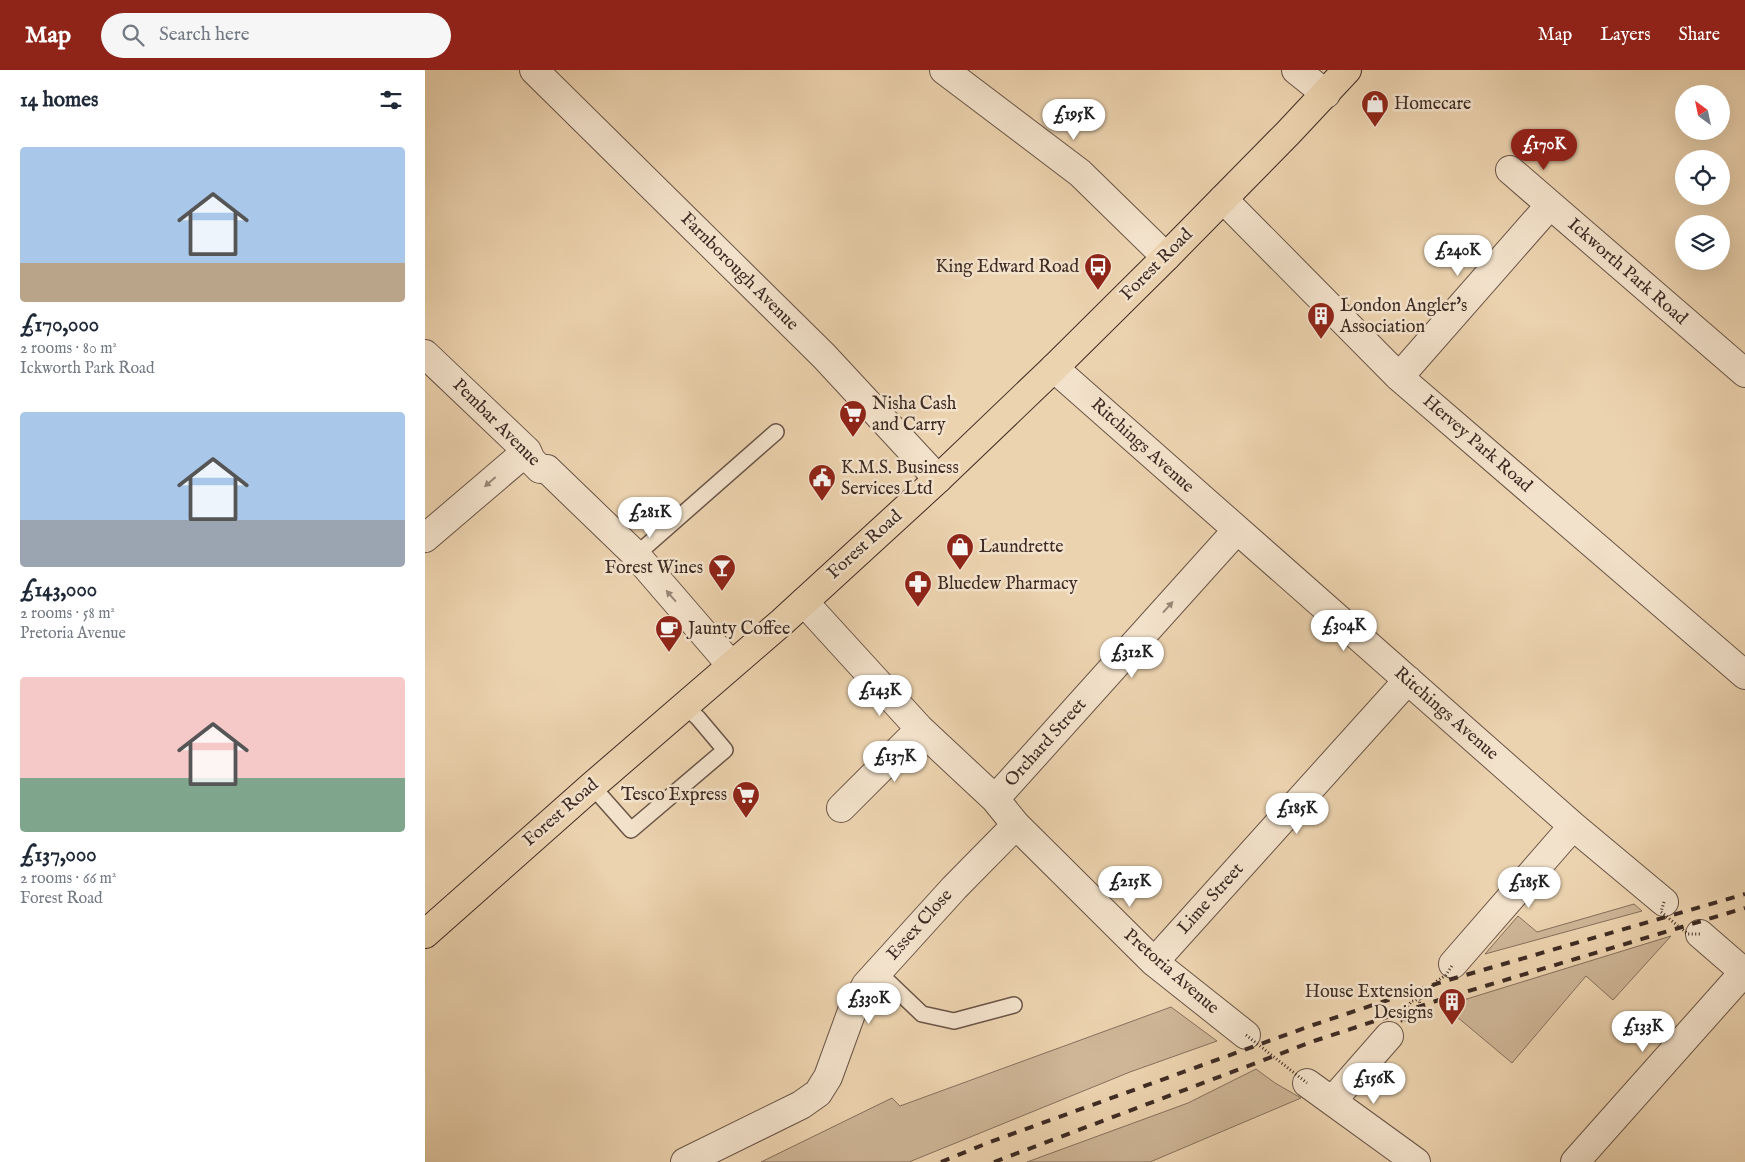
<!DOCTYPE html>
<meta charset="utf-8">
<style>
:root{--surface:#fff;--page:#f6f6f7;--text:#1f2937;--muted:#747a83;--accent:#8f2418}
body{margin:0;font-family:"IM FELL English",serif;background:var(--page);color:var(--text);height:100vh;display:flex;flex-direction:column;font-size:19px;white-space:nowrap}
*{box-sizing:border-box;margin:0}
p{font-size:16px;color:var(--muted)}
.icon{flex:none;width:28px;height:28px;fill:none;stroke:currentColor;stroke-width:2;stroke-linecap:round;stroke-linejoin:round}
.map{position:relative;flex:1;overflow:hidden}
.details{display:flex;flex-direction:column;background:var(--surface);width:425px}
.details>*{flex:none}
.needle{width:32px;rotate:327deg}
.tools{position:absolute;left:1250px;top:15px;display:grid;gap:10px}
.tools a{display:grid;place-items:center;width:55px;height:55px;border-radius:50%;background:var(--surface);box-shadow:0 5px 20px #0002;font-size:25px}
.price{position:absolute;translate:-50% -42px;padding:0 11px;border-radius:18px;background:#fff;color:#222;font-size:16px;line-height:32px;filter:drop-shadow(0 1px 2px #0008)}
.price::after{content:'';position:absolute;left:50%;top:30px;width:15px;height:11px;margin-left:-8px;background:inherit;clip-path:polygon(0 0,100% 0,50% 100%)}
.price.selected{background:var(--accent);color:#fff}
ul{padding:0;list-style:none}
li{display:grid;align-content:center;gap:10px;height:265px;padding:0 20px}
li span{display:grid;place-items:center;height:155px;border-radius:5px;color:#555}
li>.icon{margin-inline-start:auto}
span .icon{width:90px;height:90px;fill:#fffc;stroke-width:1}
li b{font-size:21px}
h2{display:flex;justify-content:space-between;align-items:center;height:60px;padding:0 20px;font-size:21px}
header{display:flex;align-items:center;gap:30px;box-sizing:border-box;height:70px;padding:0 25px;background:var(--accent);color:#fff}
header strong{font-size:24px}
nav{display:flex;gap:28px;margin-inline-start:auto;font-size:18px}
.search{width:350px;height:45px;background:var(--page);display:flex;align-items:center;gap:12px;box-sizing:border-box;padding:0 18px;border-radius:28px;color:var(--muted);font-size:19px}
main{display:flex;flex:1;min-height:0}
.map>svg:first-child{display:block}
</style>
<header>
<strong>Map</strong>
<div class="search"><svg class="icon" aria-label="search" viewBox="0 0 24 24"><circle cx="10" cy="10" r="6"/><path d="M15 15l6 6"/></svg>Search here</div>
<nav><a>Map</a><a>Layers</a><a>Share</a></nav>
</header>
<main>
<section class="details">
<h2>14 homes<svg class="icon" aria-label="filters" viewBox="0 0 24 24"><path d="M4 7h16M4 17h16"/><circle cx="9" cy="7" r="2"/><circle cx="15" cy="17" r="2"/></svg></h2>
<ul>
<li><span style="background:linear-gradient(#a9c7e8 75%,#b9a48a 0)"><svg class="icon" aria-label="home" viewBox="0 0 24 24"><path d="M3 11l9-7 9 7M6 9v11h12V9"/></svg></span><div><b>£170,000</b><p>2 rooms · 80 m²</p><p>Ickworth Park Road</p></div></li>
<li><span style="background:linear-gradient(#a9c7e8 70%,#9aa5b1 0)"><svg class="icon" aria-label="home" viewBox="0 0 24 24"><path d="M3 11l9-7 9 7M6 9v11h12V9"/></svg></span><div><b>£143,000</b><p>2 rooms · 58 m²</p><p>Pretoria Avenue</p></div></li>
<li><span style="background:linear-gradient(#f6c9c9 65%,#7fa58c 0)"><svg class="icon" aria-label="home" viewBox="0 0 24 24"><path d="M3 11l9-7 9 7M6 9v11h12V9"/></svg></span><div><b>£137,000</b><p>2 rooms · 66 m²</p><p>Forest Road</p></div></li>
</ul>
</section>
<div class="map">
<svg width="1320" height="1092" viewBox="0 0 1320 1092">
<rect width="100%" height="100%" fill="#ecd3af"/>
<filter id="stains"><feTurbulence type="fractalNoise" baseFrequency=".004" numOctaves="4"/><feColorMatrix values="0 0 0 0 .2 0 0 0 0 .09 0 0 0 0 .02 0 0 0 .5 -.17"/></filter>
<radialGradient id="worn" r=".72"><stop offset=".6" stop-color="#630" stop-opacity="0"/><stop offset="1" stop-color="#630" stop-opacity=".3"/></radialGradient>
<path fill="#ceb697" stroke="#86705d" d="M 1209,834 L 1217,841 L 1060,884 L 1093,846 L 1112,862 Z
M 1246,866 L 1188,930 L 1161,906 L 1087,993 L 1019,936 Z
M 746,937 L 792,971 L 705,1002 L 484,1092 L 336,1092 L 467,1028 L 475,1036 Z
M 831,999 L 850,1013 L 876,1028 L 725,1092 L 602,1092 L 763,1033 Z"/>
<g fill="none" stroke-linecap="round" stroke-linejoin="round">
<defs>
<path id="lane" d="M 211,485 L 351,362
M 167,716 L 206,760 L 300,680 L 273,648 L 260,636
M 453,902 L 497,944 L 529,951 L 589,935"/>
<path id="street" d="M 109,0 L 399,286 L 513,409
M 519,0 L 655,103 L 741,187
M 871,0 L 901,24
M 1085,100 L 1320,303
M 798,129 L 974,307 L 1320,605
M 0,284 L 102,381 L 106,390 L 115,399 L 122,399 L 211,485 L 306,595
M 629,298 L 1148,756 L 1239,832
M 974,307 L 1125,135
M 0,468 L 102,381
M 379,532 L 495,659 L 570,729 L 591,755 L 729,892 L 821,965
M 570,729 L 812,460
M 416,738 L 495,659
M 1275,864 L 1320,903
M 729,892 L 983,610
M 1028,894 L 1148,756
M 882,1013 L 991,1092
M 907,1031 L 964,966
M 260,1092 L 376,1035 L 393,1023 L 403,1007 L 427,941 L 441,915 L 529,818 L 591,755
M 1150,1092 L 1319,902"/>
<path id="primary" d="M 0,864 L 167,716 L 357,552 L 513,409 L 629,298 L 741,187 L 863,63 L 922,0"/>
</defs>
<use href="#lane" stroke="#695446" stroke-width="18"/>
<use href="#street" stroke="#695446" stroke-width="30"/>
<use href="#primary" stroke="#3d2a23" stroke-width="30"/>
<use href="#lane" stroke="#f3e2cb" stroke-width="15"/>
<use href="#street" stroke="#f3e2cb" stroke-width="28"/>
<use href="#primary" stroke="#ecd3af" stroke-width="28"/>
<path stroke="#3d2a23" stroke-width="4" stroke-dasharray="9 9" stroke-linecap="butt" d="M 516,1092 L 565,1072 L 888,955 L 1020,911 L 1320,824
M 569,1092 L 889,971 L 1017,929 L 1320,838"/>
<path stroke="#3d2a23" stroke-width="3" stroke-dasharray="1 2.5" stroke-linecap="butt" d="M 1239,832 L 1236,842 L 1263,864 L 1275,864
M 995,929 L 987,931 L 976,944 L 977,951 L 983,950 L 994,936 L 995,929 L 1012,911 L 1021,905 L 1028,894
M 821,965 L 882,1013"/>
</g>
<defs><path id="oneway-solid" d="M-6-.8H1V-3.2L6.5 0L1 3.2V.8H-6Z" transform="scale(1.25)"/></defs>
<g fill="#988677">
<use href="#oneway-solid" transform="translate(65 412) rotate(139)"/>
<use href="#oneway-solid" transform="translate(246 526) rotate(-131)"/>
<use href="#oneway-solid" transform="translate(743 537) rotate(-48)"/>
</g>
<defs>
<symbol id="shop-pin" viewBox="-11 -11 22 30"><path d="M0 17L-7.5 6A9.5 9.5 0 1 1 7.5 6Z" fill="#8f2418" stroke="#f3e2cb"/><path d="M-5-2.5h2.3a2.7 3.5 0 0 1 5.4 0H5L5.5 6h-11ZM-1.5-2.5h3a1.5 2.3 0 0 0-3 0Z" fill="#fff"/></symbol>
<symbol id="bus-pin" viewBox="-11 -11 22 30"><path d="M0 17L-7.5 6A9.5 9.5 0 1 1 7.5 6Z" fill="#8f2418" stroke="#f3e2cb"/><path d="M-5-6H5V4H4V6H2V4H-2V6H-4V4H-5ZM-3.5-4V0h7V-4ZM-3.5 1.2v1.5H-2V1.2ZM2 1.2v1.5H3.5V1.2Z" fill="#fff"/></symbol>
<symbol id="building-pin" viewBox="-11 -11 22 30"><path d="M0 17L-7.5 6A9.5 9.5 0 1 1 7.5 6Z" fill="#8f2418" stroke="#f3e2cb"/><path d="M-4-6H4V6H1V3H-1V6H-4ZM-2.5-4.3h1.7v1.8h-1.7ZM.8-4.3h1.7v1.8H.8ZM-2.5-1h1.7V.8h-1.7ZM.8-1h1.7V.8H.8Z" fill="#fff"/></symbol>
<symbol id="supermarket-pin" viewBox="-11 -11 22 30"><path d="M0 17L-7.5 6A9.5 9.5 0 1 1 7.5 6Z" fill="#8f2418" stroke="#f3e2cb"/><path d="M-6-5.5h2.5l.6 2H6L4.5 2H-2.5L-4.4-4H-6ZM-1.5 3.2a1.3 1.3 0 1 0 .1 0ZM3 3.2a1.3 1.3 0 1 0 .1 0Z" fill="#fff"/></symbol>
<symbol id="civic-pin" viewBox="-11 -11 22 30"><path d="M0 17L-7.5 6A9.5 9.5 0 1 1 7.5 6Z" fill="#8f2418" stroke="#f3e2cb"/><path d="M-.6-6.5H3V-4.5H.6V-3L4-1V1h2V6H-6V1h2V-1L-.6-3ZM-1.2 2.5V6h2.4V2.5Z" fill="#fff"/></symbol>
<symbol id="bar-pin" viewBox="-11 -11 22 30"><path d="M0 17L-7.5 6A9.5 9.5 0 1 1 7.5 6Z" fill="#8f2418" stroke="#f3e2cb"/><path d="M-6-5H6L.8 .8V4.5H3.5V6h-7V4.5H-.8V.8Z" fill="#fff"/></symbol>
<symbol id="pharmacy-pin" viewBox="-11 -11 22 30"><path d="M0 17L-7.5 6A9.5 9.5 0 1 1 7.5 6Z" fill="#8f2418" stroke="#f3e2cb"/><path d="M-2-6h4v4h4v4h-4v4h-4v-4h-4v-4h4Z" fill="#fff"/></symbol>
<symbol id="cafe-pin" viewBox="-11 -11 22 30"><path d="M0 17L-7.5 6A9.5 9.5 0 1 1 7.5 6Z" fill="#8f2418" stroke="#f3e2cb"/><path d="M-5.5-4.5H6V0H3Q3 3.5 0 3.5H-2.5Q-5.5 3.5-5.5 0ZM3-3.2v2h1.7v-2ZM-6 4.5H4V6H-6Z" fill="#fff"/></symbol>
</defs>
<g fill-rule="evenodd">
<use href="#shop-pin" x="934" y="18" width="32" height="43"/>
<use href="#bus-pin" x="657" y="181" width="32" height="43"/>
<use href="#building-pin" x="880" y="230" width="32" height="43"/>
<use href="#supermarket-pin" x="412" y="328" width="32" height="43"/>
<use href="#civic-pin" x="381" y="392" width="32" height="43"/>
<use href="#shop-pin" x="519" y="461" width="32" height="43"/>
<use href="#bar-pin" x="281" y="482" width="32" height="43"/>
<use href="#pharmacy-pin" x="477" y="498" width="32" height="43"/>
<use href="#cafe-pin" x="228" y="543" width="32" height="43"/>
<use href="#supermarket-pin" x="305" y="709" width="32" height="43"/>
<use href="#building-pin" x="1011" y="916" width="32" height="43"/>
</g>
<g text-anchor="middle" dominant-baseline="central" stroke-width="5" stroke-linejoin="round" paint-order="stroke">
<g font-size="18" fill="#3d2a23" stroke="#f3e2cb" text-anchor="start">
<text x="969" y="34">Homecare</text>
<text x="654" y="197" text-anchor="end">King Edward Road</text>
<text x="915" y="236">London Angler's<tspan x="915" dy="21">Association</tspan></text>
<text x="447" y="334">Nisha Cash<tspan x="447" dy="21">and Carry</tspan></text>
<text x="416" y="398">K.M.S. Business<tspan x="416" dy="21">Services Ltd</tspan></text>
<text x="554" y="477">Laundrette</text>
<text x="278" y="498" text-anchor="end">Forest Wines</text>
<text x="512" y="514">Bluedew Pharmacy</text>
<text x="263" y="559">Jaunty Coffee</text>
<text x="302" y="725" text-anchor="end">Tesco Express</text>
<text x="1008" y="922" text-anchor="end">House Extension<tspan x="1008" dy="21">Designs</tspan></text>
</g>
<g font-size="18" fill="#3d2a23" stroke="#f3e2cb">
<text transform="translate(732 195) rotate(-45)">Forest Road</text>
<text transform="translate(314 202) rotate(45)">Farnborough Avenue</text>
<text transform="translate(1202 202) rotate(41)">Ickworth Park Road</text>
<text transform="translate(71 353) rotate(45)">Pembar Avenue</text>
<text transform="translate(1052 374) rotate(41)">Hervey Park Road</text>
<text transform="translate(717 376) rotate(42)">Ritchings Avenue</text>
<text transform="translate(440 475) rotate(-42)">Forest Road</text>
<text transform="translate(1021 644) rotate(41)">Ritchings Avenue</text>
<text transform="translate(621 673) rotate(-48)">Orchard Street</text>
<text transform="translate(136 743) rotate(-41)">Forest Road</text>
<text transform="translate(786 829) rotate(-48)">Lime Street</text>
<text transform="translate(495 855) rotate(-48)">Essex Close</text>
<text transform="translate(746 902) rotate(41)">Pretoria Avenue</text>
</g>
</g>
<rect width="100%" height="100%" filter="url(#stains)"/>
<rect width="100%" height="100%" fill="url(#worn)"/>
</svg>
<div class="tools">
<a><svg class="needle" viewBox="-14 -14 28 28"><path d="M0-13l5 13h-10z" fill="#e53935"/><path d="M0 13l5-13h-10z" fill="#747a83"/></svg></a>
<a><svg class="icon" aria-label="locate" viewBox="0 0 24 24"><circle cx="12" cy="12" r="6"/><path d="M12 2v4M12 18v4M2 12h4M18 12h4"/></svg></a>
<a><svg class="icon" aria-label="layers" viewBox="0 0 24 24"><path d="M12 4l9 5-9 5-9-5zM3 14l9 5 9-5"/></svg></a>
</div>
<b class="price" style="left:649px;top:71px">£195K</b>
<b class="price selected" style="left:1119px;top:101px">£170K</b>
<b class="price" style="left:1033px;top:207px">£240K</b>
<b class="price" style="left:225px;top:469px">£281K</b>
<b class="price" style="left:919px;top:582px">£304K</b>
<b class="price" style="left:707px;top:609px">£312K</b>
<b class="price" style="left:455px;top:647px">£143K</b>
<b class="price" style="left:470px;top:713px">£137K</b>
<b class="price" style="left:872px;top:765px">£185K</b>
<b class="price" style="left:705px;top:838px">£215K</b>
<b class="price" style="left:1104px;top:839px">£185K</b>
<b class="price" style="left:444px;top:955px">£330K</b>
<b class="price" style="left:1218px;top:983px">£133K</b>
<b class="price" style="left:949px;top:1035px">£156K</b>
</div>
</main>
